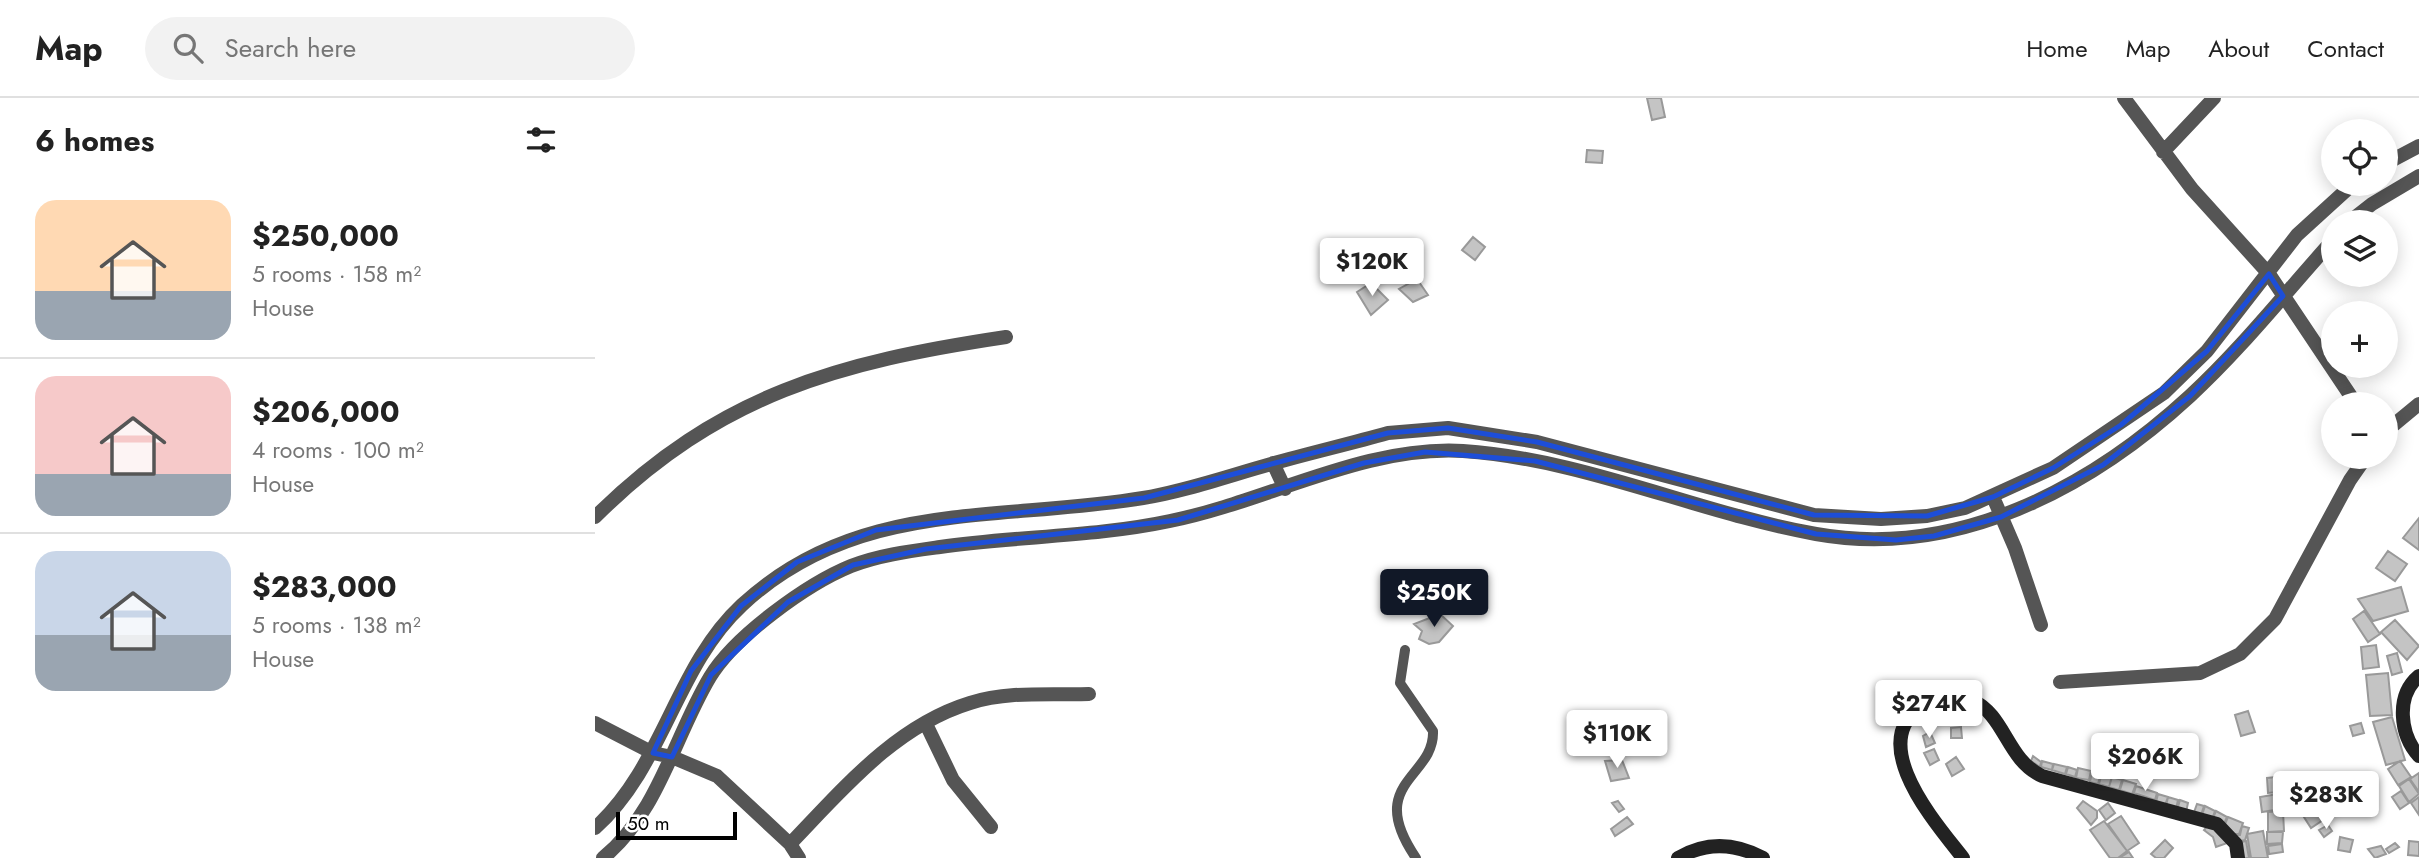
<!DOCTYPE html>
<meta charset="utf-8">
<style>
:root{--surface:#fff;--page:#f2f2f2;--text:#222;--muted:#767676;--line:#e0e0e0;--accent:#111827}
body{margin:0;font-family:Jost,sans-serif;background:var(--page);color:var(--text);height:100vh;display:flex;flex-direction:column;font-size:26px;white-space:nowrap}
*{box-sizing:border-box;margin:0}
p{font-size:23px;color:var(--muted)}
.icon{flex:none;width:38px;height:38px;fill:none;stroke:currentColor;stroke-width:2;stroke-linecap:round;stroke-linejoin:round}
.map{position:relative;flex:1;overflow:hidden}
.side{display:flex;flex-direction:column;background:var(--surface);width:595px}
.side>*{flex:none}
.controls{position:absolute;left:1726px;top:21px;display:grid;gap:14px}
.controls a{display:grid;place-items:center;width:77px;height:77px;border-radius:50%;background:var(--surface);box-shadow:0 4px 18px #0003;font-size:35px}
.scale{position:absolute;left:21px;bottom:18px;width:121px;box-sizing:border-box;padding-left:7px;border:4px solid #000;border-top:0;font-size:19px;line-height:24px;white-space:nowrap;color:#000;-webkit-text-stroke:5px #fff;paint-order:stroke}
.price{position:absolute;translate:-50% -60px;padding:0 16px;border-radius:7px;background:#fff;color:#222;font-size:23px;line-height:46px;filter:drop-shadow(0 2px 4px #0008)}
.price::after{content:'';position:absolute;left:50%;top:42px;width:21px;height:16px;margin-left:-10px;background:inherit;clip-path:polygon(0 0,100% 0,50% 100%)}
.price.current{background:var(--accent);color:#fff}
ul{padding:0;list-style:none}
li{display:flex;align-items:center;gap:21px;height:175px;padding:0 35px}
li+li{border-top:2px solid var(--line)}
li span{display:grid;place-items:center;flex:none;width:196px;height:140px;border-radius:21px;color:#555}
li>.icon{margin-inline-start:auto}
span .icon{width:84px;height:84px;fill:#fffc;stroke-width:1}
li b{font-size:30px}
h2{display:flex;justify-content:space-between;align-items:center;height:84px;padding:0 35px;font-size:30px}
header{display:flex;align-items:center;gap:42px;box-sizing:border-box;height:98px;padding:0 35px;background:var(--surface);border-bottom:2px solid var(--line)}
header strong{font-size:33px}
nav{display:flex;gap:38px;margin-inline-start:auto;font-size:24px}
.search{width:490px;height:63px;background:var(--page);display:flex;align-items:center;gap:18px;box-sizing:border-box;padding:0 24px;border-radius:38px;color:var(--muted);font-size:26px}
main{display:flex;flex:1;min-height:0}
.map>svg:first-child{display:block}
</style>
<header>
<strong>Map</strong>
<div class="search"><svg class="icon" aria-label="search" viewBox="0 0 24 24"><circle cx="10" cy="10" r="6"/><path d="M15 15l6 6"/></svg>Search here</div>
<nav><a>Home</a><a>Map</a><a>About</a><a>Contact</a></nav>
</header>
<main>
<section class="side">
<h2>6 homes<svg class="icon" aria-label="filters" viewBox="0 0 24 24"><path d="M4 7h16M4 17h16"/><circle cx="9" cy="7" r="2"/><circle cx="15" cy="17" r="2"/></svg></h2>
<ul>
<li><span style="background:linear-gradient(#ffd9b3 65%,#9aa5b1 0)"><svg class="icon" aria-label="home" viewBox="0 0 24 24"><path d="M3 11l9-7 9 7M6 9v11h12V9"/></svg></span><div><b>$250,000</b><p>5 rooms · 158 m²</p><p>House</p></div></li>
<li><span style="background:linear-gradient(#f6c9c9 70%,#9aa5b1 0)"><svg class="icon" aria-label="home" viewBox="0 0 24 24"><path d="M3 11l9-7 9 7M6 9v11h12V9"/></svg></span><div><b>$206,000</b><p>4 rooms · 100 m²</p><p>House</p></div></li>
<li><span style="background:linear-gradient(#c9d6e8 60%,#9aa5b1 0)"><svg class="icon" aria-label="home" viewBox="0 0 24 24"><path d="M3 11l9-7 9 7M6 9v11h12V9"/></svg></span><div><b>$283,000</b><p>5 rooms · 138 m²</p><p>House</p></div></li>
</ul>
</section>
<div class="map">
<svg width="1824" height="760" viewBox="0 0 1824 760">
<rect width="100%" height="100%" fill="#fff"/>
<path fill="#c4c4c4" stroke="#999" stroke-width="2" d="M 1052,0 L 1066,0 L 1070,19 L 1057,22 Z
M 992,52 L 1008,53 L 1007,65 L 991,64 Z
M 878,139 L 890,149 L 880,162 L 867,152 Z
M 822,181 L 833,197 L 818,204 L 804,191 Z
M 776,185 L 793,202 L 776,217 L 762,194 Z
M 1824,420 L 1824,452 L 1808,440 Z
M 1793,453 L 1812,466 L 1800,483 L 1781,470 Z
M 1806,489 L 1813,513 L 1778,523 L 1763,501 Z
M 1769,513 L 1785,536 L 1773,544 L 1758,521 Z
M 845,516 L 858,528 L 844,544 L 834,546 L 824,541 L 827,533 L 819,526 Z
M 1800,522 L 1824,548 L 1812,562 L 1786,534 Z
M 1781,547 L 1784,569 L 1768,571 L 1766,549 Z
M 1802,555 L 1807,574 L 1797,577 L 1792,558 Z
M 1793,575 L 1797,617 L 1775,618 L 1771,577 Z
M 1653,613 L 1660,634 L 1646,638 L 1640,617 Z
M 1797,619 L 1810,662 L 1791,667 L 1778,624 Z
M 1766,625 L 1769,635 L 1758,638 L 1755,628 Z
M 1366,629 L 1367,640 L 1356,640 L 1356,630 Z
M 1335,634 L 1340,645 L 1331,649 L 1328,638 Z
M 1339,651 L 1344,662 L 1335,667 L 1329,655 Z
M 1438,658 L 1446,664 L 1445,669 L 1436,663 Z
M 1361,659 L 1369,671 L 1357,678 L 1351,666 Z
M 1027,662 L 1034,680 L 1016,683 L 1010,663 Z
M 1447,663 L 1458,666 L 1457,672 L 1446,669 Z
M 1805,663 L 1816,679 L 1803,687 L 1793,671 Z
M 1459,666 L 1472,669 L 1470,676 L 1457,672 Z
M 1473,669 L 1482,672 L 1480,679 L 1471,676 Z
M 1483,670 L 1496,673 L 1494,682 L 1481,680 Z
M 1497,673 L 1506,675 L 1503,686 L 1495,684 Z
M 1507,675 L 1517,678 L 1514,689 L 1504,686 Z
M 1824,675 L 1824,694 L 1815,681 Z
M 1517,679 L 1527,682 L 1524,692 L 1514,689 Z
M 1681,679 L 1682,694 L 1673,695 L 1672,680 Z
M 1814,681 L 1824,696 L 1814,704 L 1804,688 Z
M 1528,682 L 1541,686 L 1537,696 L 1525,692 Z
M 1541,688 L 1562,695 L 1560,702 L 1539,695 Z
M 1806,693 L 1814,705 L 1805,711 L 1797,699 Z
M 1689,695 L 1692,710 L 1667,714 L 1665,699 Z
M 1563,696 L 1573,699 L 1570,707 L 1561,704 Z
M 1573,699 L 1583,702 L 1581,711 L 1571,708 Z
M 1824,699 L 1824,717 L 1816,705 Z
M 1585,702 L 1593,705 L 1591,714 L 1582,712 Z
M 1023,703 L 1029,711 L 1024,714 L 1017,705 Z
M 1488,703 L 1502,713 L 1502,720 L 1496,727 L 1482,710 Z
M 1513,705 L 1520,715 L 1511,722 L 1504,712 Z
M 1602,706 L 1609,708 L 1605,720 L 1598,717 Z
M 1721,706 L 1731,720 L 1716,730 L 1707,716 Z
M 1610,708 L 1620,713 L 1616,724 L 1606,720 Z
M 1621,713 L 1632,719 L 1628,728 L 1617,723 Z
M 1688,713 L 1689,733 L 1673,734 L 1673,714 Z
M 1526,718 L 1544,745 L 1532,753 L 1513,726 Z
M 1032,719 L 1038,726 L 1020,738 L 1016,731 Z
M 1633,719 L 1648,725 L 1644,736 L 1636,736 L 1629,729 Z
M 1509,723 L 1532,753 L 1523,760 L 1515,760 L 1495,732 Z
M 1614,726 L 1638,743 L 1621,749 L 1618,739 L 1609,732 Z
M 1733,727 L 1737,733 L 1729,739 L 1724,732 Z
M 1647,728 L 1654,730 L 1650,742 L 1641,744 L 1637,737 L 1645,737 Z
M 1668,733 L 1673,760 L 1656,760 L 1652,736 Z
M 1672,734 L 1688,734 L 1687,745 L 1672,746 Z
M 1745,739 L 1758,742 L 1755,754 L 1743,752 Z
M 1570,742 L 1578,750 L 1569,760 L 1561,760 L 1556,756 Z
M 1651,743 L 1654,760 L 1645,760 L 1642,745 Z
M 1814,743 L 1824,744 L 1824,758 L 1813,757 Z
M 1800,745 L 1804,749 L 1794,755 L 1791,751 Z
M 1687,746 L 1688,754 L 1674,756 L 1673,748 Z
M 1786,748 L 1791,756 L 1780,760 L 1773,751 Z
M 1534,754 L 1538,760 L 1524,760 Z"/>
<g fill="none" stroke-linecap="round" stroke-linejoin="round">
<path stroke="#555" stroke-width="10" d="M 810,552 L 805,585 L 838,633 C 840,680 769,684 821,760"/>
<path stroke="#555" stroke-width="14" d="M 1529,0 L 1597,91 L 1674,176 L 1761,306
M 1568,54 L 1619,0
M 1790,66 L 1824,48
M 1754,124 L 1777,106 L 1824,78
M 1790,334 L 1824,306
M 678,365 L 690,391
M 1398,399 L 1420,450 L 1446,527
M 0,419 C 124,296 244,264 411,239
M 1465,584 L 1605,575 L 1645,556 L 1680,521 L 1755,382 L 1771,359
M 0,625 L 58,655 L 77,659 L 122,678 L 195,746 L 204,760
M 331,626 L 358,682 L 396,729
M 0,730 C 69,668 80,569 147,507 C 262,400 405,424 548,400 C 591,393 633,378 676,366 C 715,355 754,346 793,335 L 853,330 L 942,344 L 1219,417 L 1286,421 L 1332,418 L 1370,410 L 1458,370 L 1569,295 L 1612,253 L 1702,137 L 1758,86
M 195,746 C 247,692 300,628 375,605 C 412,593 455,597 494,596
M 8,760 C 64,714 79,639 115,579 C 140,538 212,486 256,468 C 284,457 316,453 345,449 C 421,438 500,439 575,423 C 671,404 769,347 868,353 C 989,361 1103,415 1221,436 C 1361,461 1494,391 1595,298 C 1647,250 1691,194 1738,142"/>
<path stroke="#222" stroke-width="14" d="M 1824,578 C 1800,598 1805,637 1824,658
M 1083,760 C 1112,743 1140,745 1168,760
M 1368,760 C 1340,724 1267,642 1331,605 C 1345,597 1362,594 1377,602 C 1411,618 1411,661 1447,678 L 1622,726 L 1641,746 L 1643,760"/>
</g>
<path fill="none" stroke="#1d4ed8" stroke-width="5" stroke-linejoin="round" d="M 1674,176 L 1688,198 L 1595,298 L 1508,367 L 1406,419 L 1339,438 L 1301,442 L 1221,436 L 940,363 L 830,354 L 769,365 L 583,422 L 331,451 L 258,467 L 193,504 L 116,577 L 77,659 L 58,655 L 96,573 L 146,508 L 202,464 L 281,432 L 549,400 L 793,335 L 853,330 L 942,344 L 1219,417 L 1332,418 L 1398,399 L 1458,370 L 1526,327 L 1612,253 Z"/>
</svg>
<div class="controls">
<a><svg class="icon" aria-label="locate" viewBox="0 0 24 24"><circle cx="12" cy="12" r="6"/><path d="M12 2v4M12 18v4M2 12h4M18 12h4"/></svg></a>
<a><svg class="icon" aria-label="layers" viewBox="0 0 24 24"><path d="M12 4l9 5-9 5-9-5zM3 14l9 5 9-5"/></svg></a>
<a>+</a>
<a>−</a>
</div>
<div class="scale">50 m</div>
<b class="price" style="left:777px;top:200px">$120K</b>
<b class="price current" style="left:839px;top:531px">$250K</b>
<b class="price" style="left:1334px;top:642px">$274K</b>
<b class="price" style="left:1022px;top:672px">$110K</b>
<b class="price" style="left:1550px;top:695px">$206K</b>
<b class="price" style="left:1731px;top:733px">$283K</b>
</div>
</main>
